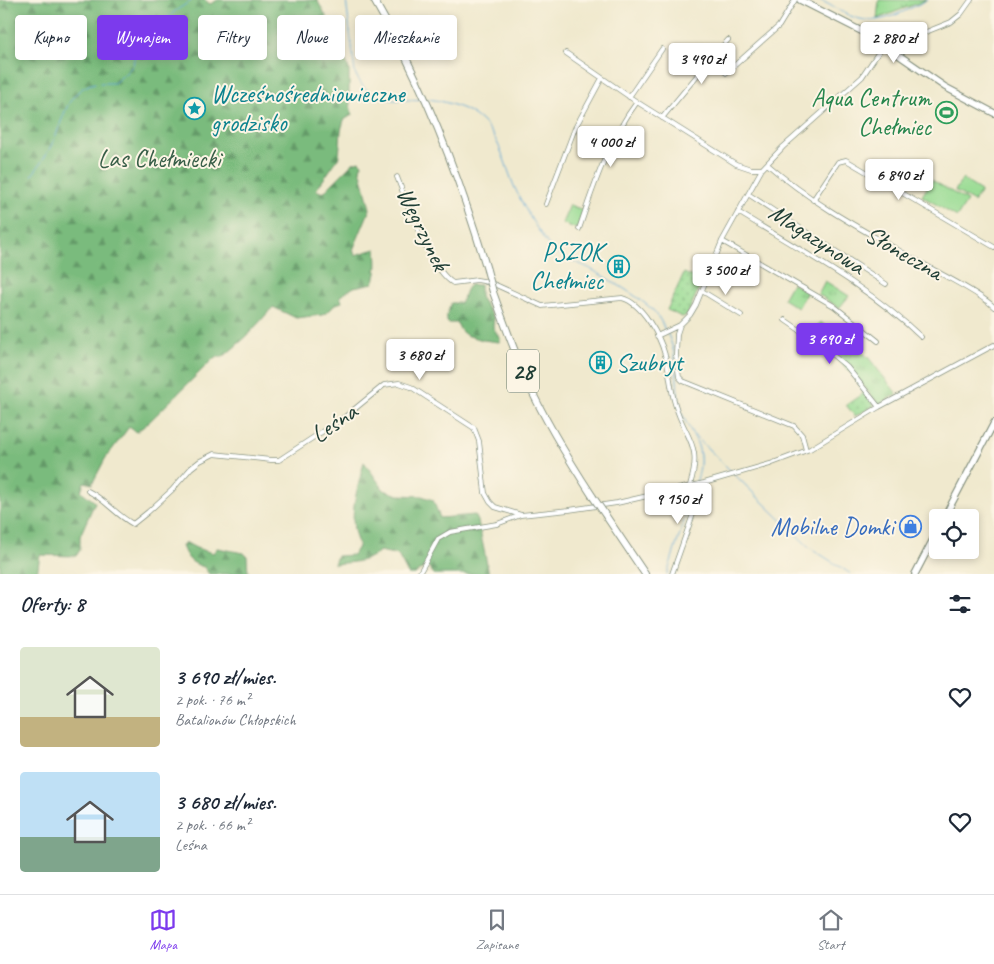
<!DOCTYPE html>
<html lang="pl">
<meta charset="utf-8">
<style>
:root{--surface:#fff;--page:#f2f2f3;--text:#1f2937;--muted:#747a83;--line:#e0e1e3;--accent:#7c3aed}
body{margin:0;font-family:Caveat,sans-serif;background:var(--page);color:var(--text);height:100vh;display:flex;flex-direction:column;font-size:19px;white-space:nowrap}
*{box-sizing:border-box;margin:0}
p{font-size:16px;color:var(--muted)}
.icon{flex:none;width:28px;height:28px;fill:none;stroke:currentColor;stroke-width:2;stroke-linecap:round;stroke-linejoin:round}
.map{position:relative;height:574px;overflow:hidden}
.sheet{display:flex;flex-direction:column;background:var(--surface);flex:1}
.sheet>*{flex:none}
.banner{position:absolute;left:15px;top:15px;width:500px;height:45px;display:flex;gap:10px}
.tools{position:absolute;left:929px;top:509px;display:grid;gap:10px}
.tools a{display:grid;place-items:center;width:50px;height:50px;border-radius:5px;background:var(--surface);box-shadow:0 2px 8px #0003;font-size:25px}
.price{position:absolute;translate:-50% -42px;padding:0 11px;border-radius:5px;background:#fff;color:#222;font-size:16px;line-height:32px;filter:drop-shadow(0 1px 2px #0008)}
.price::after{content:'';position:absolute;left:50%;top:30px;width:15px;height:11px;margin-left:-8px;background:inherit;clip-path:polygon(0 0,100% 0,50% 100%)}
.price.active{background:var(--accent);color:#fff}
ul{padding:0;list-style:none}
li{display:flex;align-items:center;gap:15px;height:125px;padding:0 20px}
li span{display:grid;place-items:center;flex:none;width:140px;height:100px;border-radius:5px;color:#555}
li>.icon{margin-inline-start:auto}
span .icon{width:60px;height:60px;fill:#fffc;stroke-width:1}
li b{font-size:21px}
h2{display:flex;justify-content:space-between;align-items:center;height:60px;padding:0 20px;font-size:21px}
.chip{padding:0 18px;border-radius:5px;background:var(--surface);box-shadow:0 2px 8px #0003;font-size:18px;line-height:45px}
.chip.active{background:var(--accent);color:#fff}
.menu{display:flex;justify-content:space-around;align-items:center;height:70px;border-top:1px solid var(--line);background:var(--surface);font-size:14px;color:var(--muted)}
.menu a{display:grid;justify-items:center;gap:2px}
.menu .active{color:var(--accent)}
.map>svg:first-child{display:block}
</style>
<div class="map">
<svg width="994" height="574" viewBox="0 0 994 574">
<defs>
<pattern id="grass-tufts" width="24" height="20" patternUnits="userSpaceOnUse" patternTransform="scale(1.25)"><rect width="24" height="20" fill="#98db93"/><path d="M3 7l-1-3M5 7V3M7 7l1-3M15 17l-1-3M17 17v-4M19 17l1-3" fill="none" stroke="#7bb379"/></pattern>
<pattern id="forest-firs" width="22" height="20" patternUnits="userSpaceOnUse" patternTransform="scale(1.25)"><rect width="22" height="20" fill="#7abb7d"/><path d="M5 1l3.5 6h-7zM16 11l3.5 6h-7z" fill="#639967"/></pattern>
<pattern id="park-dots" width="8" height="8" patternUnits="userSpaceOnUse" patternTransform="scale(1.25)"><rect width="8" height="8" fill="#98db93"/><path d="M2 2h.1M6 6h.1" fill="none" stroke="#7bb379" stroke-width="1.8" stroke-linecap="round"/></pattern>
</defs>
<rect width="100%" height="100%" fill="#fcf5e5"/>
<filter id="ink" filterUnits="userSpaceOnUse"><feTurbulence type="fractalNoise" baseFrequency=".02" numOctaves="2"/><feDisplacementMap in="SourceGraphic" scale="10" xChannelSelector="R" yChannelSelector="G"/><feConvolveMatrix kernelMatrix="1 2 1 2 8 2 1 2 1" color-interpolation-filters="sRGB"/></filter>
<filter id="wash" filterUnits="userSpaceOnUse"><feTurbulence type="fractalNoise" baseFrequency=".0096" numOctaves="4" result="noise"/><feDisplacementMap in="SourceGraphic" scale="20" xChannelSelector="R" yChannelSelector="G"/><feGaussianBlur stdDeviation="1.12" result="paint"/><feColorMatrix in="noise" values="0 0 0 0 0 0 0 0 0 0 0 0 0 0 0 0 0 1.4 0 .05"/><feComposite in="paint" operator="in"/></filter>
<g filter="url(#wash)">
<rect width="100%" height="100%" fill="#f0e9ce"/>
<path fill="url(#grass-tufts)" stroke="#5c8c64" d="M 879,0 L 926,0 L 877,19 Z
M 570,205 L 583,210 L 577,229 L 562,223 Z
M 825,281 L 849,296 L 839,308 L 818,294 Z
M 792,283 L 807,292 L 798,308 L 783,299 Z
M 820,322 L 868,357 L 897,394 L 879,404 L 876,401 L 857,378 L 811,335 Z"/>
<path fill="url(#forest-firs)" stroke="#4c7c58" d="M 0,0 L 205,0 L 210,4 L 218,0 L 317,0 L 332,27 L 349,69 L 349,99 L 352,115 L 344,120 L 341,130 L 339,157 L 316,190 L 323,193 L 353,163 L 359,161 L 362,164 L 360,169 L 370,209 L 353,250 L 355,255 L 376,249 C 377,261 378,272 373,283 L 354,287 L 340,296 L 342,302 L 336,304 L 328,312 L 322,315 L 296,318 L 273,307 L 246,337 L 223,357 L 215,357 L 147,424 L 136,432 L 129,427 L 105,459 L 92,484 L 84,482 L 81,491 L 95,502 L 80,536 L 80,550 L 76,556 L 40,555 L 37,574 L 6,574 L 0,571 Z
M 470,285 L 480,285 L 480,297 L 494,318 L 493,327 L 500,339 L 499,342 L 483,340 L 466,335 L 461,331 L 457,323 L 448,323 L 446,317 L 451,303 L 460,303 C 465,297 464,290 470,285 Z
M 364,462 L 384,490 L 398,495 L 422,496 L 433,500 L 440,518 L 475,515 L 478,521 L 489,574 L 434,574 L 427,565 L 415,574 L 408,574 L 398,555 L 380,551 C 365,563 353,562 334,564 L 337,556 L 353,555 L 359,545 C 346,520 358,488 364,462 Z
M 185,542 L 196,548 L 213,553 L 217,548 L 244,553 L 247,556 L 248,574 L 209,574 L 204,567 C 191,563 187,559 182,546 Z"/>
<path fill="url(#park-dots)" stroke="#5c8c64" d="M 684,273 L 702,281 L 687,315 L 682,317 L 667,310 Z
M 865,392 L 874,406 L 855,416 L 846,405 Z"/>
<path fill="#98db93" stroke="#5c8c64" d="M 962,179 L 981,191 L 974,202 L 955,191 Z
M 932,180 L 967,201 L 957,217 L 922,196 Z"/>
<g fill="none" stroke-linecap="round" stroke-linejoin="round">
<path stroke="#5fa8d6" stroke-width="1" d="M 346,0 L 355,73 C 369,104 395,101 423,99
M 820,0 C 833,6 846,16 860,19 C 884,25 907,9 928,0
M 100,83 L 114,83 L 127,72 L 133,65 L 136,48 L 138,45 L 174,12 L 192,0
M 427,99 C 440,100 452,104 464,109 C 498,126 501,154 514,186 C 523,206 534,225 547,243 C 557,256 574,261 589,268 C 610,280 635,294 653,310 C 658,315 662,323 665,330
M 32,175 C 40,165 47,154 53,142 C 64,119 66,90 95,83
M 667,333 C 680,357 674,388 682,413 C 687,428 699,439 700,456 C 701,465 699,474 696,483
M 695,436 L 733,473
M 736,476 L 809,547 L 851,574
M 667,574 L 695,487"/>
</g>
</g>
<g filter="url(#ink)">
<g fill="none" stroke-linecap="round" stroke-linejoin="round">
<defs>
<path id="street" d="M 566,53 L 637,102 L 736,164 L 751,169 L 762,169
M 726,73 L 779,26 L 795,0
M 629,97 L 662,49
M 662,118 L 710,60 L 728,40
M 767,164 C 815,206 870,234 925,265 C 944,276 980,293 994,307
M 397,177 C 407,203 430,269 453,283 L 477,280 L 483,281 L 496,285 L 542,306 L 622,298 C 642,303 660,336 665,355 C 670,371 670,388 675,404 C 685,439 703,444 690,485
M 748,194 L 886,284
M 813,200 L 838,162 L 846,160 L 994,247
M 546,204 L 575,128 L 602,78
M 738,212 C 801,251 868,286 921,337
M 579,229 C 594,185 608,141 637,102
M 722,241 L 834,306 L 878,341
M 702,291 L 741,315
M 785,320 L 817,342 L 847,367 L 879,407
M 657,336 L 680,325
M 806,450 L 802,435 L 794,426 L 683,381 L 679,377 L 676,355 L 677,334 L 680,325 L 690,315 L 696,305 L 722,241 L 762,169 L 783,147 L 862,77 L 884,44 L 904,33 L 918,34 L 926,32 L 951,22 L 961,14 L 971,0
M 88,491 C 105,499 116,515 133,524 L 148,512 L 172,490 L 191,468 L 200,461 L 214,454 L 271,460 L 279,460 L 346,416 L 384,385 L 399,383 L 411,387 L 474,428 L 479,441 L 485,493 L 490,502 L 495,507 L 521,515 L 569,510 L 617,503 L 704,483 L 770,464 L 810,449 L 879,407 L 994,345
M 419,574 L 438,539 L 450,532 L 497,524 L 521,515
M 672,574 L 704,483"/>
<path id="secondary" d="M 800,0 L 871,36 L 945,87 L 994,113
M 944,518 L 994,423
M 915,574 L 938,530"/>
<path id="primary" d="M 374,0 C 385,20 397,40 407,60 C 440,127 466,199 487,270
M 493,292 C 504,323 515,353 528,383 C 546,423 569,460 593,497
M 606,516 L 645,574"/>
</defs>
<use href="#street" stroke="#889381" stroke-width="5.5"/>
<use href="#secondary" stroke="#889381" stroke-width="8"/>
<use href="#primary" stroke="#889381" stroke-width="8"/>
<use href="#street" stroke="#fff" stroke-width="4"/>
<use href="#secondary" stroke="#fff" stroke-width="5.5"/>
<use href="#primary" stroke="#fff" stroke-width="6"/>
<defs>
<path id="primary-bridge" d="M 487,270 L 493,292
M 593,497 L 606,516"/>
</defs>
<use href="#primary-bridge" stroke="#889381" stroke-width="8" stroke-linecap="butt"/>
<use href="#primary-bridge" stroke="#fff" stroke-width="6"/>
</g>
</g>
<defs>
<symbol id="sight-ring" viewBox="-11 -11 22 22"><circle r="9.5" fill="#fcf5e5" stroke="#0f9aa8" stroke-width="1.5"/><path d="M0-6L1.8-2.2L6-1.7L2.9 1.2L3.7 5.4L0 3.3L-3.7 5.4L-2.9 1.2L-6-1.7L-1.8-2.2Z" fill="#0f9aa8"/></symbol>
<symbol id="stadium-ring" viewBox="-11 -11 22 22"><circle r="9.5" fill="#fcf5e5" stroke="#2e9e5b" stroke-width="1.5"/><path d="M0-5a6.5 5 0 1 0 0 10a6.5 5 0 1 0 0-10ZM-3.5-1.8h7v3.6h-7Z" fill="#2e9e5b"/></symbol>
<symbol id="building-ring" viewBox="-11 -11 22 22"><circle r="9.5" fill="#fcf5e5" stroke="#0f9aa8" stroke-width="1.5"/><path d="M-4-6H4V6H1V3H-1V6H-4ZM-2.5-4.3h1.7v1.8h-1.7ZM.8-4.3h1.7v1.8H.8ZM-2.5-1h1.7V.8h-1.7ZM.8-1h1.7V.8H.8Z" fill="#0f9aa8"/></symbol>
<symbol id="shop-ring" viewBox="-11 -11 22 22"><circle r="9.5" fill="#fcf5e5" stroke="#3f7fe0" stroke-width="1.5"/><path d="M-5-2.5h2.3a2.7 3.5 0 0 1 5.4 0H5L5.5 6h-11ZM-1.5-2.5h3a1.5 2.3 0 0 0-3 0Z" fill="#3f7fe0"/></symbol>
</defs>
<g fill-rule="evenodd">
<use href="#sight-ring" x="182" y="96" width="25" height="25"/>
<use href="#stadium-ring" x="934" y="100" width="25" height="25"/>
<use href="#building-ring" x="606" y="254" width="25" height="25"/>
<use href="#building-ring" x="588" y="350" width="25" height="25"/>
<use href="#shop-ring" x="898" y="514" width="25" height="25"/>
</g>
<g text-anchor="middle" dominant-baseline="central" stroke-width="4" stroke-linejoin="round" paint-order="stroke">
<rect fill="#fcf5e5" stroke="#617469" stroke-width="1" x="507" y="349.5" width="32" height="43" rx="4"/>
<g font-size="24" font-weight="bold" fill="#1f3d34">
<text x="523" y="371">28</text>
</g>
<g font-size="25" fill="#0d838f" stroke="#fcf5e5" text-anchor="start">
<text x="211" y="94">Wcześnośredniowieczne<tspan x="211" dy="29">grodzisko</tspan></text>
<text x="603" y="252" text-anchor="end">PSZOK<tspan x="603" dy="29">Chełmiec</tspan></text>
<text x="616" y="363">Szubryt</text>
</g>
<g font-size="25" fill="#27864d" stroke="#fcf5e5" text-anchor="end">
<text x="931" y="98">Aqua Centrum<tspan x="931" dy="29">Chełmiec</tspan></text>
</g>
<g font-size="25" fill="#375d47" stroke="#fcf5e5">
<text x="159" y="159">Las Chełmiecki</text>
</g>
<g font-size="25" fill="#1f3d34" stroke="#fcf5e5">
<text transform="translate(423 229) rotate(64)">Węgrzynek</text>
<text transform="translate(817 239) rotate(33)">Magazynowa</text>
<text transform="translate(904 253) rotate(30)">Słoneczna</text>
<text transform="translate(334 423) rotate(-35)">Leśna</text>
</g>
<g font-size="25" fill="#366cbe" stroke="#fcf5e5" text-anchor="end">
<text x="894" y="527">Mobilne Domki</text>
</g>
</g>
</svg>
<div class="tools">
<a><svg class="icon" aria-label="locate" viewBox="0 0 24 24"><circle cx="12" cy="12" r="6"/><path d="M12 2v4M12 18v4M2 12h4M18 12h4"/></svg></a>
</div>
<b class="price" style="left:894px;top:64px">2 880 zł</b>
<b class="price" style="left:702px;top:85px">3 490 zł</b>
<b class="price" style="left:611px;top:168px">4 000 zł</b>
<b class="price" style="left:899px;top:201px">6 840 zł</b>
<b class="price" style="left:726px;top:296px">3 500 zł</b>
<b class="price active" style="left:830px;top:365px">3 690 zł</b>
<b class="price" style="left:420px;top:381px">3 680 zł</b>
<b class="price" style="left:678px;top:525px">9 150 zł</b>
<div class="banner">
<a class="chip">Kupno</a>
<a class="chip active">Wynajem</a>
<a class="chip">Filtry</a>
<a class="chip">Nowe</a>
<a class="chip">Mieszkanie</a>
</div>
</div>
<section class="sheet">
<h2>Oferty: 8<svg class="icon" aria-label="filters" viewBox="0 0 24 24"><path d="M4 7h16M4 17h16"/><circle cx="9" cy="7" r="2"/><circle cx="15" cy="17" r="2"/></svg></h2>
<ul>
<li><span style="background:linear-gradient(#dfe7d0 70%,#c2b280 0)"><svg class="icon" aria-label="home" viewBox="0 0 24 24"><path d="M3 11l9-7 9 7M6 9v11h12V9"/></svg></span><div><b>3 690 zł/mies.</b><p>2 pok. · 76 m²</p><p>Batalionów Chłopskich</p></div><svg class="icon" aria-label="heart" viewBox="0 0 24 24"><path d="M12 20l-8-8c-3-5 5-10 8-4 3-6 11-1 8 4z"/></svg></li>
<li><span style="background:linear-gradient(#bfe0f5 65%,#7fa58c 0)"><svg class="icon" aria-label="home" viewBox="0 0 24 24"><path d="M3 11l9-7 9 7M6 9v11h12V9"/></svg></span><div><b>3 680 zł/mies.</b><p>2 pok. · 66 m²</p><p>Leśna</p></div><svg class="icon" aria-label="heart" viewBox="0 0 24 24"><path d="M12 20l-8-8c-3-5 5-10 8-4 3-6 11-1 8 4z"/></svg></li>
</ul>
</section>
<nav class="menu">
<a class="active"><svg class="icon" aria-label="map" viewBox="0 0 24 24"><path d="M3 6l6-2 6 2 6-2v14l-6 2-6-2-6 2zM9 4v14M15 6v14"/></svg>Mapa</a>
<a><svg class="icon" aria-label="saved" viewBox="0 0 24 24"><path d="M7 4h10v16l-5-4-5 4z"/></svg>Zapisane</a>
<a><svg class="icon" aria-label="home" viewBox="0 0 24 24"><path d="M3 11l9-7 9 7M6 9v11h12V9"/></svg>Start</a>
</nav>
